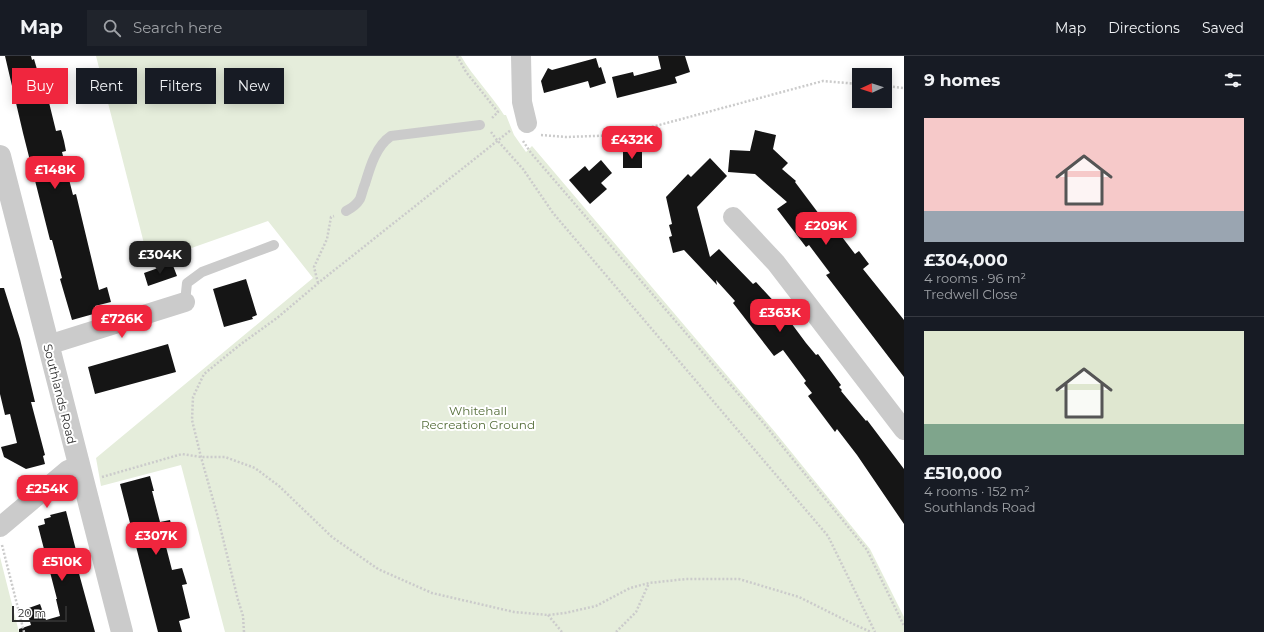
<!DOCTYPE html>
<meta charset="utf-8">
<style>
:root{--surface:#171b24;--page:#20242c;--text:#f1f3f6;--muted:#9ea1a6;--line:#363941;--accent:#f0263e}
body{margin:0;font-family:Montserrat,sans-serif;background:var(--page);color:var(--text);height:100vh;display:flex;flex-direction:column;font-size:15px;white-space:nowrap}
*{box-sizing:border-box;margin:0}
p{font-size:13px;color:var(--muted)}
.icon{flex:none;width:22px;height:22px;fill:none;stroke:currentColor;stroke-width:2;stroke-linecap:round;stroke-linejoin:round}
.map{position:relative;flex:1;overflow:hidden}
.details{display:flex;flex-direction:column;background:var(--surface);width:360px}
.details>*{flex:none}
.hud{position:absolute;left:12px;top:12px;width:380px;height:36px;display:flex;gap:8px}
.needle{width:26px;rotate:267deg}
.buttons{position:absolute;left:852px;top:12px;display:grid;gap:8px}
.buttons a{display:grid;place-items:center;width:40px;height:40px;border-radius:0px;background:var(--surface);box-shadow:0 2px 10px #0003;font-size:20px}
.scale{position:absolute;left:12px;bottom:10px;width:55px;box-sizing:border-box;padding-left:4px;border:2px solid #2e2e2e;border-top:0;font-size:11px;line-height:14px;white-space:nowrap;color:#2e2e2e;-webkit-text-stroke:3px #fff;paint-order:stroke}
.price{position:absolute;translate:-50% -34px;padding:0 9px;border-radius:8px;background:var(--accent);color:#fff;font-size:13px;line-height:26px;filter:drop-shadow(0 1px 2px #0008)}
.price::after{content:'';position:absolute;left:50%;top:24px;width:12px;height:9px;margin-left:-6px;background:inherit;clip-path:polygon(0 0,100% 0,50% 100%)}
.price.current{background:#222;color:#fff}
ul{padding:0;list-style:none}
li{display:grid;align-content:center;gap:8px;height:212px;padding:0 20px}
li+li{border-top:1px solid var(--line)}
li span{display:grid;place-items:center;height:124px;border-radius:0px;color:#555}
li>.icon{margin-inline-start:auto}
span .icon{width:72px;height:72px;fill:#fffc;stroke-width:1}
li b{font-size:17px}
h2{display:flex;justify-content:space-between;align-items:center;height:48px;padding:0 20px;font-size:17px}
.tag{padding:0 14px;border-radius:0px;background:var(--surface);box-shadow:0 2px 10px #0003;font-size:14px;line-height:36px}
.tag.current{background:var(--accent);color:#fff}
header{display:flex;align-items:center;gap:24px;box-sizing:border-box;height:56px;padding:0 20px;background:var(--surface);border-bottom:1px solid var(--line)}
header strong{font-size:19px}
nav{display:flex;gap:22px;margin-inline-start:auto;font-size:14px}
.search{width:280px;height:36px;background:var(--page);display:flex;align-items:center;gap:10px;box-sizing:border-box;padding:0 14px;border-radius:0px;color:var(--muted);font-size:15px}
main{display:flex;flex:1;min-height:0}
.map>svg:first-child{display:block}
</style>
<header>
<strong>Map</strong>
<div class="search"><svg class="icon" aria-label="search" viewBox="0 0 24 24"><circle cx="10" cy="10" r="6"/><path d="M15 15l6 6"/></svg>Search here</div>
<nav><a>Map</a><a>Directions</a><a>Saved</a></nav>
</header>
<main>
<div class="map">
<svg width="904" height="576" viewBox="0 0 904 576">
<rect width="100%" height="100%" fill="#fff"/>
<path fill="#e5eddb" d="M 96,0 L 461,0 C 473,21 491,38 504,59 L 506,59 L 514,79 L 526,96 L 532,90 L 775,376 L 870,493 L 904,561 L 904,576 L 225,576 L 181,409 L 101,430 L 96,402 L 313,222 L 268,165 L 149,207 Z
M 0,501 L 19,576 L 0,576 Z"/>
<path fill="#151515" d="M 5,0 L 31,0 L 32,4 L 34,3 L 41,27 L 44,26 L 56,75 L 61,74 L 64,85 L 66,95 L 62,96 L 73,139 L 76,138 L 99,234 L 107,231 L 111,246 L 95,250 L 97,257 L 72,264 L 60,223 L 62,222 L 52,184 L 50,184 L 23,77 Z
M 658,0 L 685,0 L 690,16 L 675,21 L 677,27 L 617,42 L 612,21 L 633,16 L 634,20 L 661,13 Z
M 596,2 L 599,12 L 601,11 L 606,27 L 590,32 L 588,25 L 544,37 L 541,25 L 548,12 L 552,14 Z
M 755,74 L 776,79 L 773,93 L 788,107 L 782,113 L 796,125 L 795,126 L 819,158 L 823,156 L 855,198 L 859,195 L 869,208 L 863,213 L 904,264 L 904,321 L 826,219 L 830,217 L 809,189 L 806,191 L 777,153 L 787,146 L 755,118 L 728,116 L 730,94 L 750,95 Z
M 623,95 L 642,95 L 642,112 L 623,112 Z
M 710,102 L 727,120 L 697,151 L 710,201 L 719,193 L 753,228 L 756,226 L 780,252 L 806,287 L 816,299 L 818,298 L 841,329 L 839,331 L 842,334 L 841,335 L 866,365 L 867,364 L 904,413 L 904,468 L 857,399 L 837,373 L 835,376 L 808,340 L 812,337 L 804,327 L 806,325 L 783,294 L 774,300 L 733,247 L 735,245 L 716,224 L 717,229 L 684,194 L 673,197 L 669,181 L 672,180 L 669,169 L 672,168 L 666,141 L 688,118 L 691,121 Z
M 601,104 L 612,117 L 601,127 L 607,133 L 590,148 L 569,124 L 585,110 L 589,115 Z
M 172,207 L 177,220 L 148,230 L 144,217 Z
M 246,223 L 257,259 L 252,261 L 253,263 L 224,271 L 213,233 Z
M 0,232 L 4,232 L 20,283 L 35,346 L 31,346 L 45,399 L 43,400 L 45,408 L 26,413 L 4,401 L 1,391 L 17,387 L 10,358 L 5,359 L 0,338 Z
M 168,288 L 176,316 L 95,338 L 88,311 Z
M 150,420 L 154,435 L 152,435 L 160,466 L 170,464 L 175,481 L 164,483 L 172,514 L 182,512 L 187,528 L 182,529 L 190,562 L 179,565 L 182,576 L 158,576 L 120,428 Z
M 66,455 L 78,502 L 75,503 L 95,576 L 19,576 L 19,573 L 31,569 L 26,553 L 40,548 L 46,564 L 60,560 L 56,543 L 57,543 L 38,470 L 45,468 L 44,463 L 51,461 L 50,459 Z"/>
<g fill="none" stroke-linecap="round" stroke-linejoin="round">
<path stroke="#cbcbcb" stroke-width="2.5" stroke-dasharray="2 2" stroke-linecap="butt" d="M 457,0 L 466,16 L 498,56 L 491,63
M 885,30 L 904,32
M 491,76 L 497,84 L 523,113 L 553,157 L 828,480 L 875,576
M 541,79 L 566,81 L 622,79 L 823,25 L 859,28
M 523,85 L 531,97 L 765,369 L 867,494 L 904,570
M 318,227 L 314,211 L 327,183 L 331,161 L 334,160
M 102,421 L 182,398 L 201,401 L 225,401 L 255,412 L 279,430 L 332,481 L 378,513 L 432,537 L 514,556 L 548,559 L 565,557 L 596,550 L 630,532 L 649,527 L 686,523 L 739,523 L 799,541 L 853,568 L 871,576
M 2,489 L 24,576
M 548,559 L 562,576
M 244,576 L 243,560 L 238,544 L 217,458 L 201,401 L 192,364 L 193,341 L 204,318 L 241,288 L 277,262 L 322,224 L 511,74
M 616,576 L 636,556 L 649,527"/>
<path stroke="#cbcbcb" stroke-width="10" d="M 346,155 C 352,152 357,148 360,143 C 362,138 363,132 365,128 C 370,111 376,90 391,80 L 480,69
M 185,246 L 187,227 L 202,216 L 274,189"/>
<path stroke="#cbcbcb" stroke-width="20" d="M 521,0 L 522,46 L 527,67
M 733,161 L 776,207 L 904,374
M 48,289 L 185,246
M 0,471 L 68,414 L 78,410"/>
<path stroke="#cbcbcb" stroke-width="22" d="M 0,100 L 122,576"/>
</g>
<g text-anchor="middle" dominant-baseline="central" stroke-width="4" stroke-linejoin="round" paint-order="stroke">
<g font-size="12" fill="#2e2e2e" stroke="#fff">
<text transform="translate(60 338) rotate(76)">Southlands Road</text>
</g>
<g font-size="12" fill="#546d39" stroke="#fff">
<text x="478" y="354">Whitehall<tspan x="478" dy="14">Recreation Ground</tspan></text>
</g>
</g>
</svg>
<div class="buttons">
<a><svg class="needle" viewBox="-14 -14 28 28"><path d="M0-13l5 13h-10z" fill="#e53935"/><path d="M0 13l5-13h-10z" fill="#9ea1a6"/></svg></a>
</div>
<div class="scale">20 m</div>
<b class="price" style="left:632px;top:104px">£432K</b>
<b class="price" style="left:55px;top:134px">£148K</b>
<b class="price" style="left:826px;top:190px">£209K</b>
<b class="price current" style="left:160px;top:219px">£304K</b>
<b class="price" style="left:780px;top:277px">£363K</b>
<b class="price" style="left:122px;top:283px">£726K</b>
<b class="price" style="left:47px;top:453px">£254K</b>
<b class="price" style="left:156px;top:500px">£307K</b>
<b class="price" style="left:62px;top:526px">£510K</b>
<div class="hud">
<a class="tag current">Buy</a>
<a class="tag">Rent</a>
<a class="tag">Filters</a>
<a class="tag">New</a>
</div>
</div>
<section class="details">
<h2>9 homes<svg class="icon" aria-label="filters" viewBox="0 0 24 24"><path d="M4 7h16M4 17h16"/><circle cx="9" cy="7" r="2"/><circle cx="15" cy="17" r="2"/></svg></h2>
<ul>
<li><span style="background:linear-gradient(#f6c9c9 75%,#9aa5b1 0)"><svg class="icon" aria-label="home" viewBox="0 0 24 24"><path d="M3 11l9-7 9 7M6 9v11h12V9"/></svg></span><div><b>£304,000</b><p>4 rooms · 96 m²</p><p>Tredwell Close</p></div></li>
<li><span style="background:linear-gradient(#dfe7d0 75%,#7fa58c 0)"><svg class="icon" aria-label="home" viewBox="0 0 24 24"><path d="M3 11l9-7 9 7M6 9v11h12V9"/></svg></span><div><b>£510,000</b><p>4 rooms · 152 m²</p><p>Southlands Road</p></div></li>
</ul>
</section>
</main>
